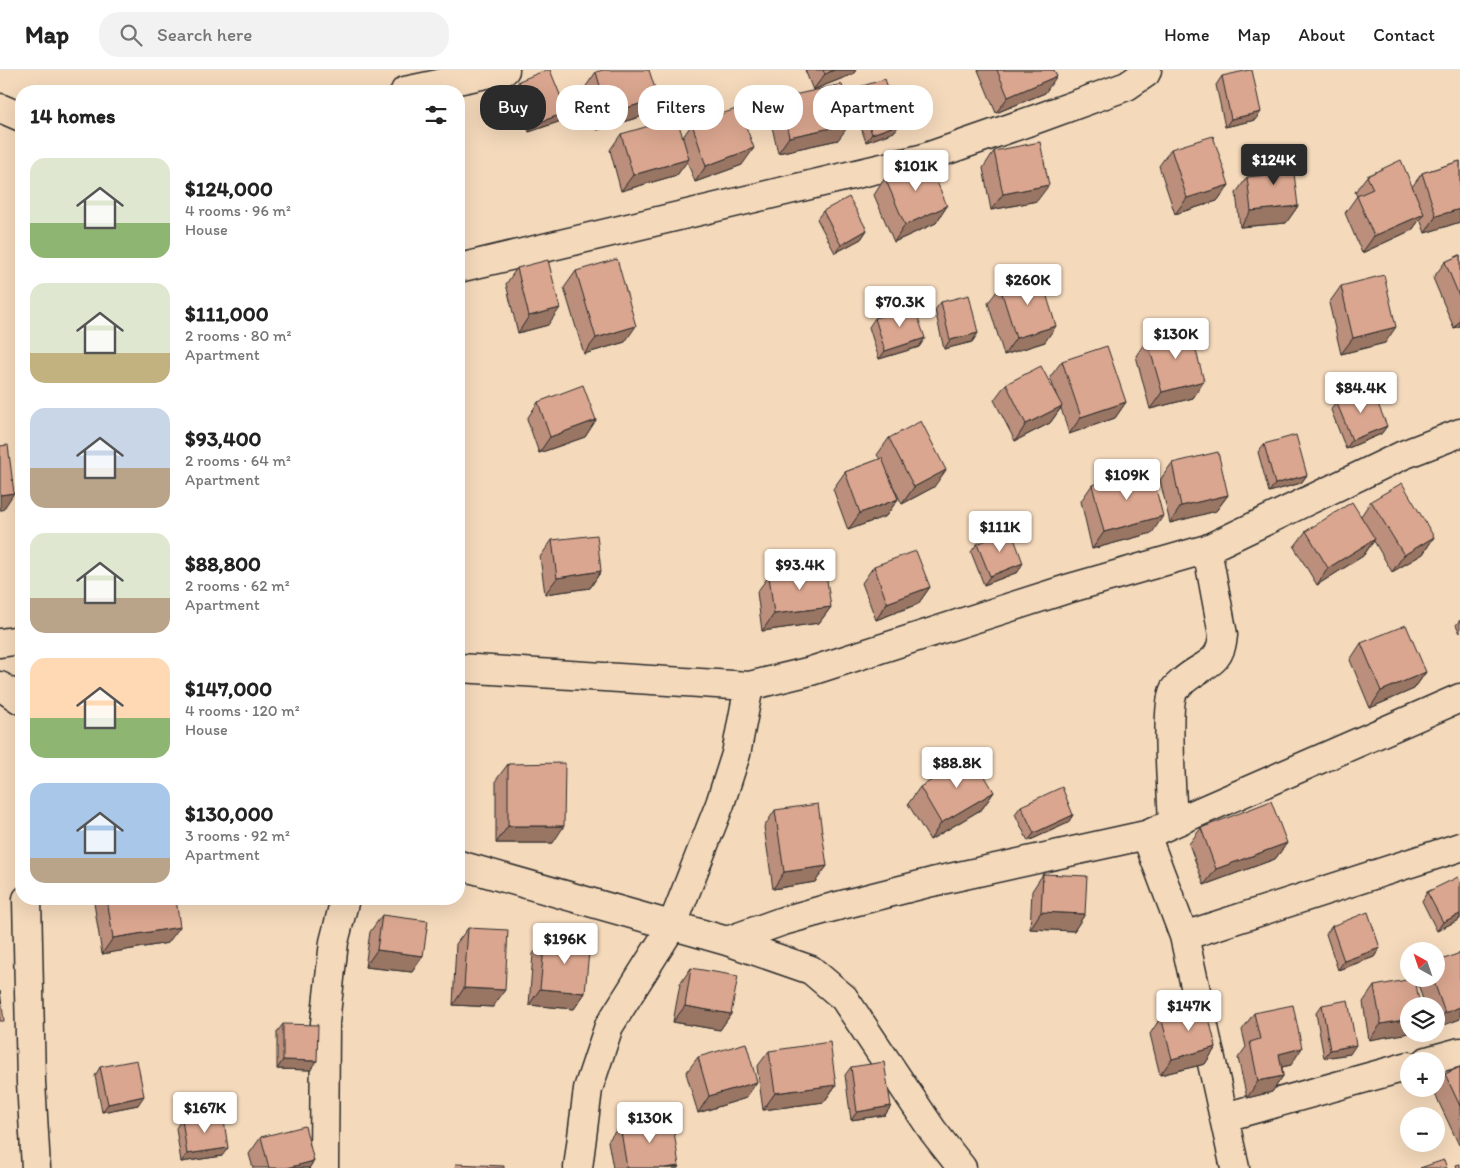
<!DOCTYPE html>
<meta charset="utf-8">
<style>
:root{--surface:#fff;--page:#f2f2f2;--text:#222;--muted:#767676;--line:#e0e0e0;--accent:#2b2b2b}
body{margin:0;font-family:Itim,sans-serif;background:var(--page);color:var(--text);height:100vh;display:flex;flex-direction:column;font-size:19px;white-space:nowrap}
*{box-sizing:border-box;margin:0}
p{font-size:16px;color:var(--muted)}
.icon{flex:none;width:28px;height:28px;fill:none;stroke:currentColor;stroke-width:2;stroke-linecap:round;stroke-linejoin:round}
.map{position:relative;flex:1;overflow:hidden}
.side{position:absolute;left:15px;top:15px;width:450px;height:820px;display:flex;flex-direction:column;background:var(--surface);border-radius:20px;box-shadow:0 5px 20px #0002}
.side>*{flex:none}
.guide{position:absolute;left:480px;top:15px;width:475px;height:45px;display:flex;gap:10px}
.needle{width:32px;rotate:320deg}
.tools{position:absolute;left:1400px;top:872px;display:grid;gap:10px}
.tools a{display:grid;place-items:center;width:45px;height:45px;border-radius:50%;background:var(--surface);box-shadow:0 5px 20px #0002;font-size:25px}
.price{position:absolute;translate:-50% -42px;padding:0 11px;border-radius:5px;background:#fff;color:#222;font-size:16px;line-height:32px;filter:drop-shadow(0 1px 2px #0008)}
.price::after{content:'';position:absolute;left:50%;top:30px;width:15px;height:11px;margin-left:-8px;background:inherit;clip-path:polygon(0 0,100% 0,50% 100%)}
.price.selected{background:var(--accent);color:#fff}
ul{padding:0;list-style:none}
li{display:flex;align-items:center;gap:15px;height:125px;padding:0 15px}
li span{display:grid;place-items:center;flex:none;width:140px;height:100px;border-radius:15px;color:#555}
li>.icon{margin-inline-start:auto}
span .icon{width:60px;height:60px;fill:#fffc;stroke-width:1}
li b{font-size:21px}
h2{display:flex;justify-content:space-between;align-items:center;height:60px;padding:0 15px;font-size:21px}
.pill{padding:0 18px;border-radius:20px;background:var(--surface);box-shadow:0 5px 20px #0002;font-size:18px;line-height:45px}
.pill.selected{background:var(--accent);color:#fff}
header{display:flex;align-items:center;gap:30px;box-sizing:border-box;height:70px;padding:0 25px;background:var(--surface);border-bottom:1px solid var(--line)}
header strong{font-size:24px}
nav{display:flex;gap:28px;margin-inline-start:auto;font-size:18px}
.search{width:350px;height:45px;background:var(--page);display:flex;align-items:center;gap:12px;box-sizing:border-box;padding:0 18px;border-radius:20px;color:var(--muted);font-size:19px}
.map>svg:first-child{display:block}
</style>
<header>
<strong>Map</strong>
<div class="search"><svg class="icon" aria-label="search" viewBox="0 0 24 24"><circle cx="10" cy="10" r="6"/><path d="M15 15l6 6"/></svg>Search here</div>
<nav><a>Home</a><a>Map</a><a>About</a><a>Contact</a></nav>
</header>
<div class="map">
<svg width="1460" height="1098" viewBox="0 0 1460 1098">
<rect width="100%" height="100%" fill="#f4d9bb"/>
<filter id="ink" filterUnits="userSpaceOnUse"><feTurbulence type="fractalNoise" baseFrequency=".02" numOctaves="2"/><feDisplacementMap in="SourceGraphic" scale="10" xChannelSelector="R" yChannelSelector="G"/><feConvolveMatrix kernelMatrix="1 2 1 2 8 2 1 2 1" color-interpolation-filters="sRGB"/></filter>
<g filter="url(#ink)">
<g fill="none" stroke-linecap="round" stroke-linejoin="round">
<defs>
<path id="minor" d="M 405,21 L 505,0
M 0,38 L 21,47
M 459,198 L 924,88 L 1039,48 L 1127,16 L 1146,3 L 1147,0
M 0,573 L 21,570
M 459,598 L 749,616 L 811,601 L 1067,519 L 1207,479 L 1403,385 L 1460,363
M 0,616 L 21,630
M 1173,752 C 1172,728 1165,636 1174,620 C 1176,617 1180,614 1182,612 C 1201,594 1221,596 1223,565 L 1207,479
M 1146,765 L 1184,866
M 459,795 L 727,871 L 811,900 L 844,928 L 933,1061 L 962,1098
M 27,829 L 31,1012 L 36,1098
M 727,871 L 783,851 L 826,839 L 932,812 L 1146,765 L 1460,628
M 1427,991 L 1460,982
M 1225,1047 L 1409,996
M 324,1098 L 325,953 L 334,872 L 345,829
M 578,1098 L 588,1019 L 609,956 L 672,856 L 720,734 L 736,684 L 749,616
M 1235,1098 L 1184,866 L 1460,777"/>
</defs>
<use href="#minor" stroke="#2b2b2b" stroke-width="31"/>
<use href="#minor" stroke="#f4d9bb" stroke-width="28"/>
</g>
<path fill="#bb8f7b" stroke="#2b2b2b" d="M 805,0 L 856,0 L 853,4 L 813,20 Z
M 978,0 L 1054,0 L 1045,23 L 996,43 Z
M 596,2 L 658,28 L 646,45 L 597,60 L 584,19 Z
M 1222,6 L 1255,50 L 1225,57 L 1216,15 Z
M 519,11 L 567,42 L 561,51 L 529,62 L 513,19 Z
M 856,18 L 900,54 L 894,62 L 866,72 L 850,27 Z
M 781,28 L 838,70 L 778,83 L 769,44 Z
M 692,54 L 742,95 L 695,112 L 687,91 L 677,105 L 621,121 L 610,80 L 621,64 L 683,67 Z
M 1171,79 L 1229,115 L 1217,131 L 1175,144 L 1159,96 Z
M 994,81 L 1037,131 L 991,140 L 983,98 Z
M 1264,90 L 1298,136 L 1286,153 L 1240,157 L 1236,123 L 1247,107 L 1253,106 Z
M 1460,91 L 1460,152 L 1425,163 L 1420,149 L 1412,160 L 1362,183 L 1345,143 L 1357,126 L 1355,122 L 1367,106 L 1412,117 L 1422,103 Z
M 885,108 L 947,136 L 936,153 L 894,172 L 874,125 Z
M 823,141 L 867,160 L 861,169 L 835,183 L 817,149 Z
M 1460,185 L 1460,256 L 1454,258 L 1433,208 L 1445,192 Z
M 517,198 L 548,255 L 518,263 L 506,214 Z
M 576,201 L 625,272 L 584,284 L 564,218 Z
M 1341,216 L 1385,273 L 1341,284 L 1329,233 Z
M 1000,217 L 1045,272 L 1004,285 L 988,233 Z
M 941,232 L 978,263 L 972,272 L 944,279 L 935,240 Z
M 875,248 L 925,268 L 919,277 L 879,289 L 869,257 Z
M 1147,269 L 1204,311 L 1193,328 L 1150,339 L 1136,286 Z
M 1062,291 L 1126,332 L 1115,348 L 1069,364 L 1061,338 L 1050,353 L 1015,371 L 994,330 L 1006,314 L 1057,327 L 1050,307 Z
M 1336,331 L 1387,356 L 1381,364 L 1346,379 L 1331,340 Z
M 538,332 L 596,350 L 585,367 L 539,383 L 527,349 Z
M 889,368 L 934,417 L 902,434 L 891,412 L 898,429 L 886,446 L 848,460 L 833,419 L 845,402 L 880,389 L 877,385 Z
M 1264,374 L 1307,405 L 1301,413 L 1269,422 L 1258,382 Z
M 1172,393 L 1228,425 L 1216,441 L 1170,453 L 1160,410 Z
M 1092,415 L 1152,463 L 1092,479 L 1081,431 Z
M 1371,431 L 1434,467 L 1423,484 L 1392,502 L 1374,471 L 1363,486 L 1317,515 L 1294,477 L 1306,461 L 1361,446 Z
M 552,470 L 601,501 L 590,518 L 545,524 L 540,487 Z
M 977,474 L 1018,502 L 984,515 L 971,482 Z
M 874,496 L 930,517 L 918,534 L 876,550 L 862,513 Z
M 769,506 L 831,537 L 819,553 L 762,561 L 757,522 Z
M 1460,550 L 1460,563 L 1456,555 Z
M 1361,573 L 1426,602 L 1414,619 L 1370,638 L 1350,590 Z
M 508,694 L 553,773 L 496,773 L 496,710 Z
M 920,717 L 994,722 L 982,739 L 930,770 L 908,734 Z
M 1021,736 L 1068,753 L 1028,771 L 1015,744 Z
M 775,740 L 827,796 L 815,812 L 773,819 L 764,757 Z
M 1201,758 L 1287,773 L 1275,789 L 1204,815 L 1189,774 Z
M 1043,804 L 1085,844 L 1074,861 L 1030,859 L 1032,821 Z
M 1460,812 L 1460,849 L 1437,861 L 1422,831 L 1427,822 Z
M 97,829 L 176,829 L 168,873 L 102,884 L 94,833 Z
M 382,845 L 423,886 L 412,902 L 365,897 L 370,862 Z
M 1332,856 L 1380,878 L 1374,887 L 1338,900 L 1326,864 Z
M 468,858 L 493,937 L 453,935 L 456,874 Z
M 545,867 L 585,923 L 574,939 L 529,935 L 533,884 Z
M 691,898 L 731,944 L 720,960 L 673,952 L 680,914 Z
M 1418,909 L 1436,909 L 1460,949 L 1436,958 L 1436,936 L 1425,936 L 1417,911 Z
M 1374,916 L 1409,936 L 1409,963 L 1369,970 L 1363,932 Z
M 1322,935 L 1350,984 L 1324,988 L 1316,943 Z
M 1254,943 L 1291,995 L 1282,997 L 1283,1006 L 1272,1022 L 1247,1028 L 1238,988 L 1246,977 L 1242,960 Z
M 1161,947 L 1216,977 L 1205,994 L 1160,1005 L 1150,964 Z
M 283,954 L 311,1000 L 277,999 L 277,962 Z
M 769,981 L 836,1015 L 824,1032 L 763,1040 L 757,997 Z
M 698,987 L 746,1028 L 698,1043 L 686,1003 Z
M 100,997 L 138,1035 L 102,1042 L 95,1006 Z
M 851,997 L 891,1036 L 885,1045 L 851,1050 L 845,1005 Z
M 1460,997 L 1460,1074 L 1459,1075 L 1433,1020 L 1434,1019 L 1436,1019 L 1436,1016 L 1445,1004 Z
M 182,1049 L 222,1086 L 181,1092 L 176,1058 Z
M 620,1055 L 678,1098 L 613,1098 L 608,1071 Z
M 261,1067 L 314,1091 L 309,1098 L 253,1098 L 249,1084 Z"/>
<path fill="#997464" stroke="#2b2b2b" d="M 834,0 L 856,0 L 853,4 L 813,20 L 825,4 Z
M 1057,6 L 1045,23 L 996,43 L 1008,27 Z
M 658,28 L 646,45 L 597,60 L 608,44 Z
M 567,42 L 561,51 L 529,62 L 535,54 Z
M 1261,42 L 1255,50 L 1225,57 L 1231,49 Z
M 850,54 L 838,70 L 778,83 L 789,67 Z
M 900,54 L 894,62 L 866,72 L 872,64 Z
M 754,78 L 742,95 L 695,112 L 706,96 Z
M 689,89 L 677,105 L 621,121 L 633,105 Z
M 1049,115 L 1037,131 L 991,140 L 1003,124 Z
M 1229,115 L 1217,131 L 1175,144 L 1187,128 Z
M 947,136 L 936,153 L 894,172 L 905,155 Z
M 1298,136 L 1286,153 L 1240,157 L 1251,141 Z
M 1460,139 L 1460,152 L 1425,163 L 1436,146 Z
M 1424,144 L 1412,160 L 1362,183 L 1374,166 Z
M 867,160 L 861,169 L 835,183 L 841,175 Z
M 560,238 L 548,255 L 518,263 L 529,246 Z
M 1460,250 L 1460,256 L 1454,258 Z
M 636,256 L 625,272 L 584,284 L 596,268 Z
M 1056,256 L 1045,272 L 1004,285 L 1016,268 Z
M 1396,257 L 1385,273 L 1341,284 L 1353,268 Z
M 978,263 L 972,272 L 944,279 L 950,270 Z
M 925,268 L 919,277 L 879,289 L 885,281 Z
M 1204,311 L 1193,328 L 1150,339 L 1162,322 Z
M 1126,332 L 1115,348 L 1069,364 L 1081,347 Z
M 1062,336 L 1050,353 L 1015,371 L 1026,354 Z
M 596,350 L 585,367 L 539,383 L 550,367 Z
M 1387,356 L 1381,364 L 1346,379 L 1352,370 Z
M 946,400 L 934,417 L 902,434 L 914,417 Z
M 1307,405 L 1301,413 L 1269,422 L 1275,414 Z
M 14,423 L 3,440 L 0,440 L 0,425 Z
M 1228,425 L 1216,441 L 1170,453 L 1181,436 Z
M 898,429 L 886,446 L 848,460 L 860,443 Z
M 1163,446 L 1152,463 L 1092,479 L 1104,462 Z
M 1434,467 L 1423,484 L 1392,502 L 1404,485 Z
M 1375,469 L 1363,486 L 1317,515 L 1328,498 Z
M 1023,493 L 1018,502 L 984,515 L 990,506 Z
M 601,501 L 590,518 L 545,524 L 557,508 Z
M 930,517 L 918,534 L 876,550 L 887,533 Z
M 831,537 L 819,553 L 762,561 L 774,544 Z
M 1426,602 L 1414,619 L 1370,638 L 1381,621 Z
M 994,722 L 982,739 L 930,770 L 941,753 Z
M 1073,745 L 1068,753 L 1028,771 L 1034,763 Z
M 508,756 L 564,756 L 553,773 L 496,773 Z
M 1287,773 L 1275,789 L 1204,815 L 1216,799 Z
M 827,796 L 815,812 L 773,819 L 784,802 Z
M 1041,842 L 1085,844 L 1074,861 L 1030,859 Z
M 1460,844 L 1460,849 L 1437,861 L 1443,852 Z
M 180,857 L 168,873 L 102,884 L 113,868 Z
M 1380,878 L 1374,887 L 1338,900 L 1344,891 Z
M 377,880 L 423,886 L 412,902 L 365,897 Z
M 464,918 L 505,920 L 493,937 L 453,935 Z
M 540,919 L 585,923 L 574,939 L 529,935 Z
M 685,936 L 731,944 L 720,960 L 673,952 Z
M 1460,937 L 1460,949 L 1436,958 L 1436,955 L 1445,943 Z
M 1409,949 L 1409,963 L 1369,970 L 1381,954 Z
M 1356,975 L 1350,984 L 1324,988 L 1330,980 Z
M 1216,977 L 1205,994 L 1160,1005 L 1172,989 Z
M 1302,978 L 1291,995 L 1267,1000 L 1279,984 Z
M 283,990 L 317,991 L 311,1000 L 277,999 Z
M 1283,1006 L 1272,1022 L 1247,1028 L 1258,1011 Z
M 757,1012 L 746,1028 L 698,1043 L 709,1026 Z
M 836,1015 L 824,1032 L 763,1040 L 775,1023 Z
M 144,1026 L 138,1035 L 102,1042 L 108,1034 Z
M 891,1036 L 885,1045 L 851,1050 L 857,1042 Z
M 228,1078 L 222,1086 L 181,1092 L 187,1084 Z
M 314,1091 L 309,1098 L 287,1098 Z
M 679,1096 L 678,1098 L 665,1098 Z"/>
<path fill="#daa68f" stroke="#2b2b2b" d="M 546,0 L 550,0 L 567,42 L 535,54 L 519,11 Z
M 603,0 L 649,0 L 658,28 L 608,44 L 596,2 Z
M 823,0 L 834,0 L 825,4 Z
M 997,0 L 1054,0 L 1057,6 L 1008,27 Z
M 1249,0 L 1252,0 L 1261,42 L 1231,49 L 1222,6 Z
M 885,9 L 900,54 L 872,64 L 856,18 Z
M 842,14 L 850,54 L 789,67 L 781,28 Z
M 739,38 L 754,78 L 706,96 L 692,54 Z
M 677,48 L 689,89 L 633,105 L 621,64 Z
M 1213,66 L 1229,115 L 1187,128 L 1171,79 Z
M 1040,72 L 1049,115 L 1003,124 L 994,81 Z
M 1292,87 L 1298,136 L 1251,141 L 1247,107 L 1266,105 L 1264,90 Z
M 928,90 L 947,136 L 905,155 L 885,108 Z
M 1401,90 L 1424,144 L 1374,166 L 1357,126 L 1373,119 L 1367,106 Z
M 1460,91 L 1460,139 L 1436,146 L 1422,103 Z
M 849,127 L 867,160 L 841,175 L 823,141 Z
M 1460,185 L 1460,228 L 1445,192 Z
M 617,189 L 636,256 L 596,268 L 576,201 Z
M 548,190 L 560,238 L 529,246 L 517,198 Z
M 1040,204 L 1056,256 L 1016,268 L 1000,217 Z
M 1384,205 L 1396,257 L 1353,268 L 1341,216 Z
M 969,225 L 978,263 L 950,270 L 941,232 Z
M 914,236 L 925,268 L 885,281 L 875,248 Z
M 1190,258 L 1204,311 L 1162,322 L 1147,269 Z
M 1107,276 L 1126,332 L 1081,347 L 1062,291 Z
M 1041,296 L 1062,336 L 1026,354 L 1006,314 Z
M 583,315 L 596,350 L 550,367 L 538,332 Z
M 1371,317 L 1387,356 L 1352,370 L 1336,331 Z
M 921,351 L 946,400 L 914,417 L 889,368 Z
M 1296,365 L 1307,405 L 1275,414 L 1264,374 Z
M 8,375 L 14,423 L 0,425 L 0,376 Z
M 1218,382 L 1228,425 L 1181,436 L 1172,393 Z
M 882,388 L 898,429 L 860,443 L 845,402 Z
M 1151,400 L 1163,446 L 1104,462 L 1092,415 Z
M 1402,413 L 1434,467 L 1404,485 L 1371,431 Z
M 1352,432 L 1375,469 L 1328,498 L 1306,461 Z
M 1011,460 L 1023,493 L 990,506 L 977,474 Z
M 597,465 L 601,501 L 557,508 L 552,470 Z
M 916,481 L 930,517 L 887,533 L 874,496 Z
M 825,497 L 831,537 L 774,544 L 769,506 Z
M 1406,555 L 1426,602 L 1381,621 L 1361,573 Z
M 973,686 L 994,722 L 941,753 L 920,717 Z
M 565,693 L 564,756 L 508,756 L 508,694 Z
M 1062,717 L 1073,745 L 1034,763 L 1021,736 Z
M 1271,731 L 1287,773 L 1216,799 L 1201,758 Z
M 818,734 L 827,796 L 784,802 L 775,740 Z
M 1043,804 L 1087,806 L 1085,844 L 1041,842 Z
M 1458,807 L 1460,812 L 1460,844 L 1443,852 L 1427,822 Z
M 107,829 L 176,829 L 180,857 L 113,868 Z
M 1368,842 L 1380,878 L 1344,891 L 1332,856 Z
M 382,845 L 428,851 L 423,886 L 377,880 Z
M 468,858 L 508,860 L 505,920 L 464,918 Z
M 545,867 L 590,871 L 585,923 L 540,919 Z
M 1460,883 L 1460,937 L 1445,943 L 1433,909 L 1436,909 L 1436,892 Z
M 691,898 L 738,906 L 731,944 L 685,936 Z
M 1412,909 L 1415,909 L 1420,936 L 1409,936 L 1409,949 L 1381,954 L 1374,916 Z
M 0,921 L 4,951 L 0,951 Z
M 1348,930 L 1356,975 L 1330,980 L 1322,935 Z
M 1293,935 L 1302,978 L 1279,984 L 1283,1006 L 1258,1011 L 1250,972 L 1260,969 L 1254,943 Z
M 1206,936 L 1216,977 L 1172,989 L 1161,947 Z
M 283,954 L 318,955 L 317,991 L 283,990 Z
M 830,972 L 836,1015 L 775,1023 L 769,981 Z
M 746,973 L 757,1012 L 709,1026 L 698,987 Z
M 137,990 L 144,1026 L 108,1034 L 100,997 Z
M 884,992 L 891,1036 L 857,1042 L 851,997 Z
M 1460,997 L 1460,1036 L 1445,1004 Z
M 223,1044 L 228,1078 L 187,1084 L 182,1049 Z
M 672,1047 L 679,1096 L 665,1098 L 627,1098 L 620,1055 Z
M 305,1056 L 314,1091 L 287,1098 L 269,1098 L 261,1067 Z
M 1444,1090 L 1447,1098 L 1420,1098 Z
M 456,1094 L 504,1096 L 504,1098 L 455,1098 Z
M 1460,1094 L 1460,1098 L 1457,1098 L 1456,1095 Z"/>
</g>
</svg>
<div class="tools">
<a><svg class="needle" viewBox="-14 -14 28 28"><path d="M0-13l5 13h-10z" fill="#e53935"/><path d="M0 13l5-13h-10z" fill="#767676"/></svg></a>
<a><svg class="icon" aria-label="layers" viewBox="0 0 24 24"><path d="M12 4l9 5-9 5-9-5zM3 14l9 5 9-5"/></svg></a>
<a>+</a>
<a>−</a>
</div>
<b class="price selected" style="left:1274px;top:116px">$124K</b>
<b class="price" style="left:916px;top:122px">$101K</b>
<b class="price" style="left:1028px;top:236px">$260K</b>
<b class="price" style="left:900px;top:258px">$70.3K</b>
<b class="price" style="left:1176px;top:290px">$130K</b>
<b class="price" style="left:1361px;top:344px">$84.4K</b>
<b class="price" style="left:1127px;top:431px">$109K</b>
<b class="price" style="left:1000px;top:483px">$111K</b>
<b class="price" style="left:800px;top:521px">$93.4K</b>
<b class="price" style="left:957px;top:719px">$88.8K</b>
<b class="price" style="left:565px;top:895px">$196K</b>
<b class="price" style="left:1189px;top:962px">$147K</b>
<b class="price" style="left:205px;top:1064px">$167K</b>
<b class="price" style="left:650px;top:1074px">$130K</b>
<div class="guide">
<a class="pill selected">Buy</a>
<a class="pill">Rent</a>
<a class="pill">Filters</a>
<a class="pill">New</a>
<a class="pill">Apartment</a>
</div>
<section class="side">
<h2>14 homes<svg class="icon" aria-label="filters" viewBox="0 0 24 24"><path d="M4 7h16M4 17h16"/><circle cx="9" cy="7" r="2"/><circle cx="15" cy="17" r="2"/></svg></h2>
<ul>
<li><span style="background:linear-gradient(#dfe7d0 65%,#8fb573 0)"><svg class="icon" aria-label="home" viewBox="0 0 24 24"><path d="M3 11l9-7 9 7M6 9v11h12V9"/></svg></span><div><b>$124,000</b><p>4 rooms · 96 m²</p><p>House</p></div></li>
<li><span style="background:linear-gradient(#dfe7d0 70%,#c2b280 0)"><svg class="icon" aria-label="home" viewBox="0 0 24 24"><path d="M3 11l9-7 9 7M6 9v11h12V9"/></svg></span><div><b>$111,000</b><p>2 rooms · 80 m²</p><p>Apartment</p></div></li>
<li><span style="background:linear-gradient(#c9d6e8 60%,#b9a48a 0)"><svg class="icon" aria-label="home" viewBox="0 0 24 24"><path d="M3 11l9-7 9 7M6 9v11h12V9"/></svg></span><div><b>$93,400</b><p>2 rooms · 64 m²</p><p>Apartment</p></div></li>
<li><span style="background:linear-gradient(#dfe7d0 65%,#b9a48a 0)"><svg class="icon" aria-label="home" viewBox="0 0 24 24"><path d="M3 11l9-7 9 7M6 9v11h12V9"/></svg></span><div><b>$88,800</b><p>2 rooms · 62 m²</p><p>Apartment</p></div></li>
<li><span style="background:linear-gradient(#ffd9b3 60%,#8fb573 0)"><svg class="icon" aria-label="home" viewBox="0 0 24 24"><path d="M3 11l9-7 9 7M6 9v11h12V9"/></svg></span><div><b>$147,000</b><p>4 rooms · 120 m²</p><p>House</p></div></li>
<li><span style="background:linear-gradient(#a9c7e8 75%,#b9a48a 0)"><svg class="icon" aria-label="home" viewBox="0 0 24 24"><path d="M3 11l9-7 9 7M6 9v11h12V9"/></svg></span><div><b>$130,000</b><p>3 rooms · 92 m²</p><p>Apartment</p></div></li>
</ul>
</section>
</div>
